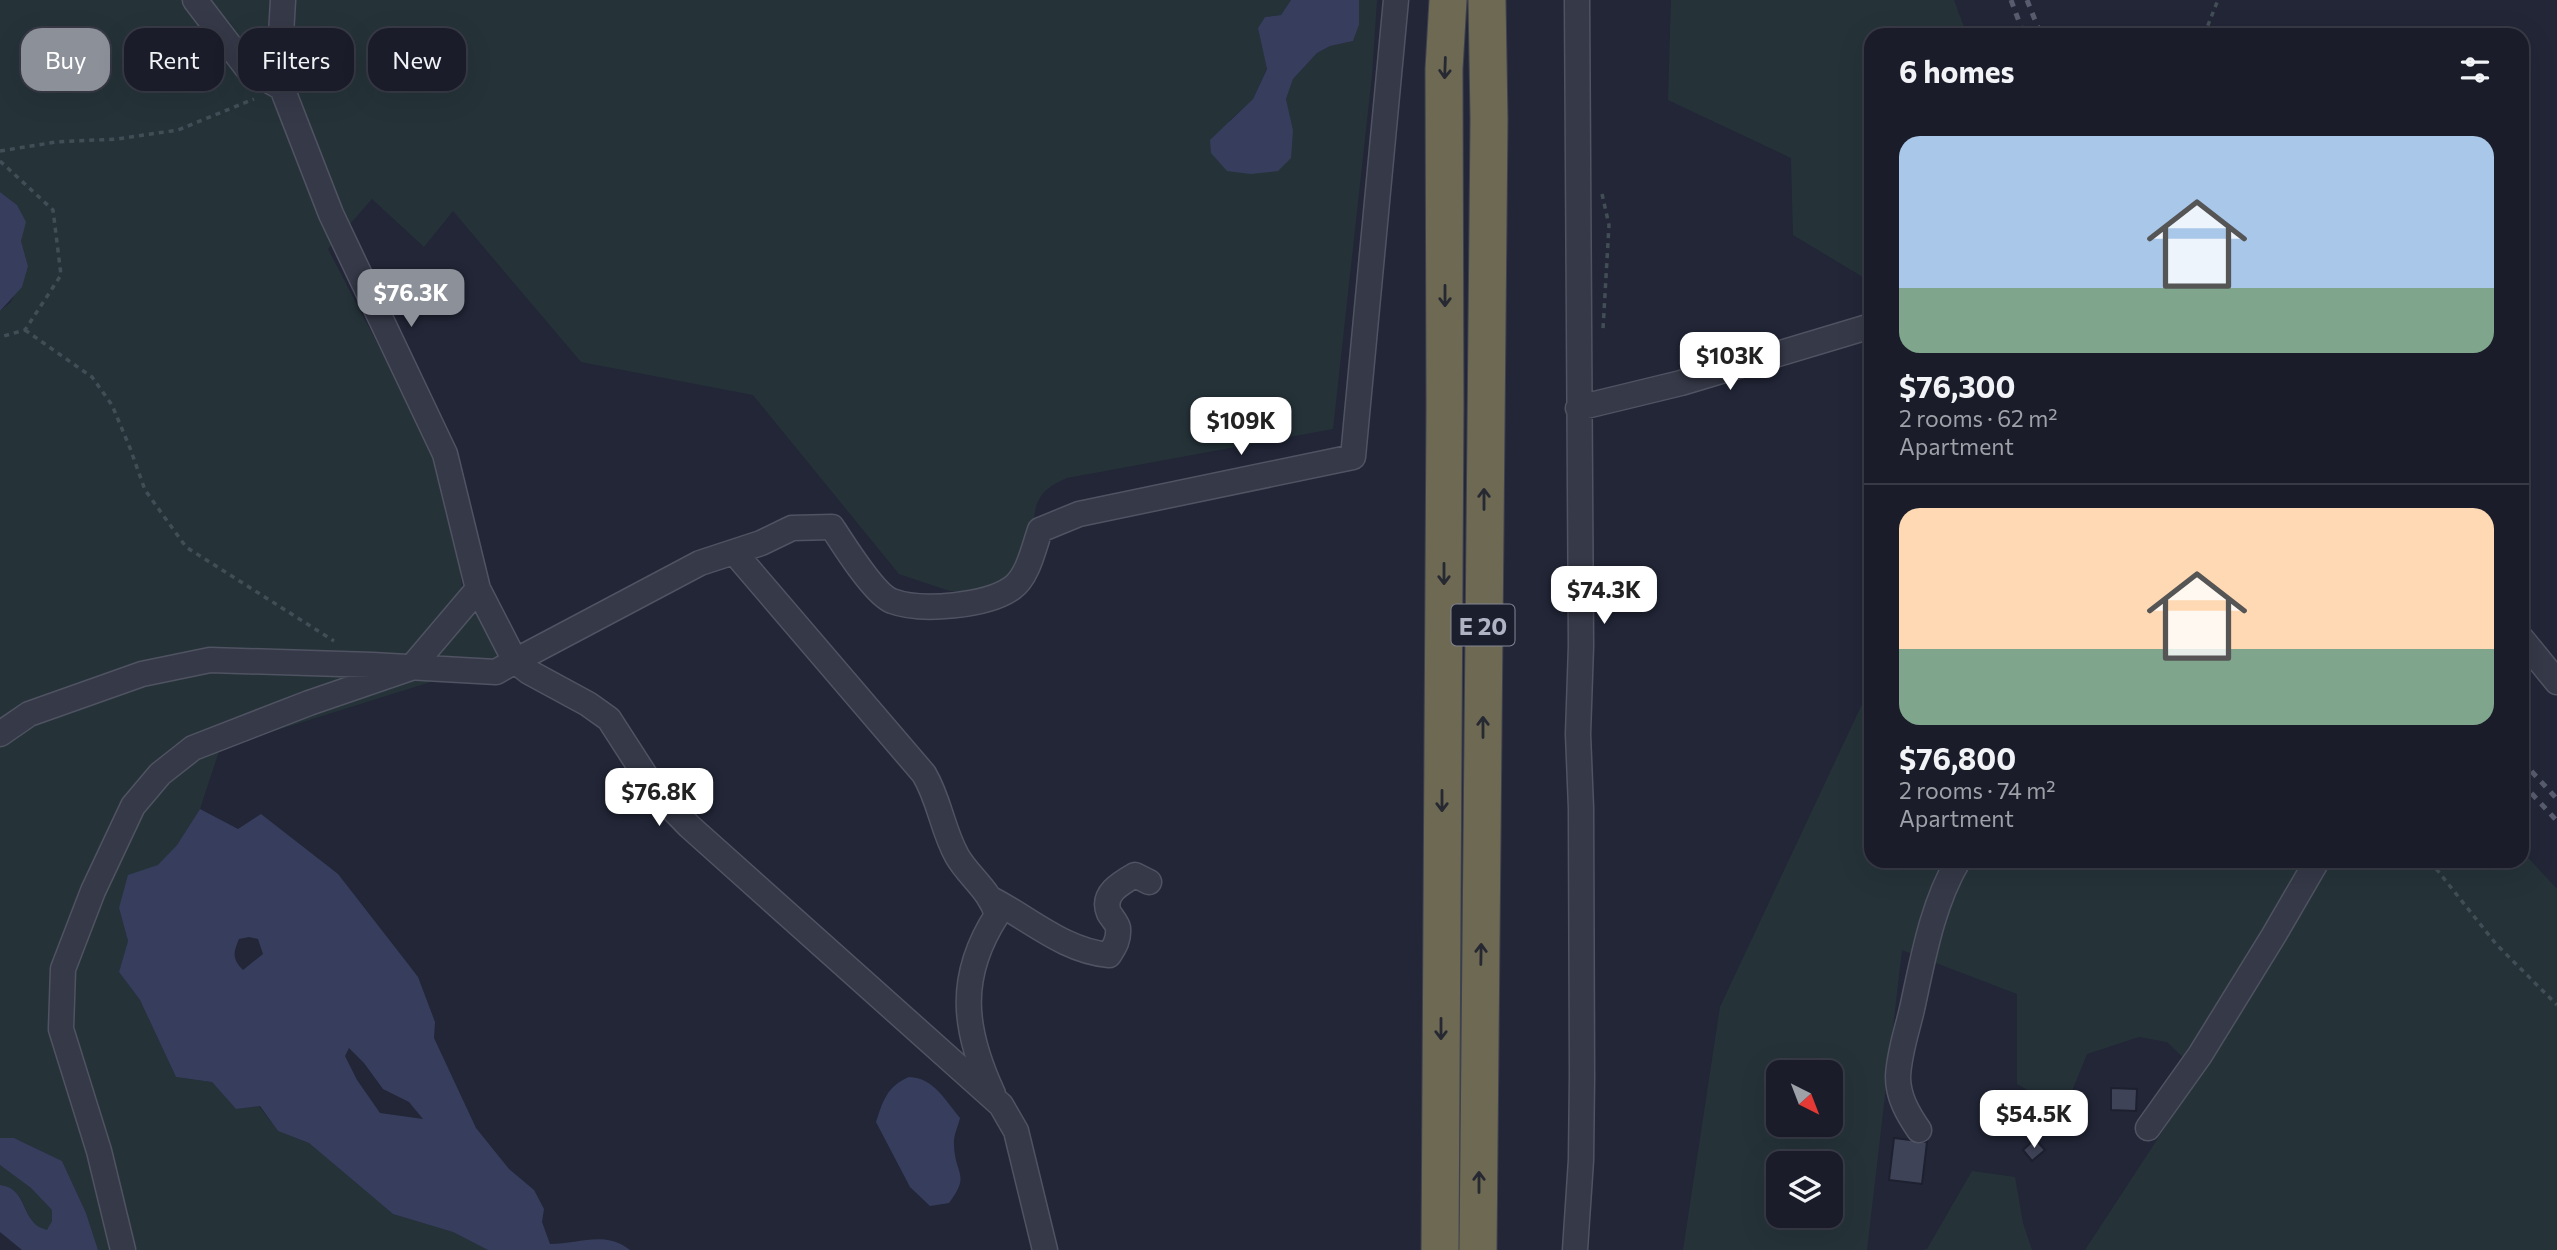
<!DOCTYPE html>
<meta charset="utf-8">
<style>
:root{--surface:#1a1c29;--page:#272935;--text:#f1f3f6;--muted:#9fa1a8;--line:#383a46;--accent:#8c9099}
body{margin:0;font-family:Commissioner,sans-serif;background:var(--page);color:var(--text);height:100vh;display:flex;flex-direction:column;font-size:26px;white-space:nowrap}
*{box-sizing:border-box;margin:0}
p{font-size:23px;color:var(--muted)}
.icon{flex:none;width:38px;height:38px;fill:none;stroke:currentColor;stroke-width:2;stroke-linecap:round;stroke-linejoin:round}
.map{position:relative;flex:1;overflow:hidden}
.details{position:absolute;left:1864px;top:28px;width:665px;height:840px;display:flex;flex-direction:column;background:var(--surface);border-radius:21px;box-shadow:0 7px 28px #0002,0 0 0 2px var(--line)}
.details>*{flex:none}
.banner{position:absolute;left:21px;top:28px;width:665px;height:63px;display:flex;gap:14px}
.needle{width:46px;rotate:138deg}
.tools{position:absolute;left:1766px;top:1060px;display:grid;gap:14px}
.tools a{display:grid;place-items:center;width:77px;height:77px;border-radius:14px;background:var(--surface);box-shadow:0 7px 28px #0002,0 0 0 2px var(--line);font-size:35px}
.price{position:absolute;translate:-50% -60px;padding:0 16px;border-radius:14px;background:#fff;color:#222;font-size:23px;line-height:46px;filter:drop-shadow(0 2px 4px #0008)}
.price::after{content:'';position:absolute;left:50%;top:42px;width:21px;height:16px;margin-left:-10px;background:inherit;clip-path:polygon(0 0,100% 0,50% 100%)}
.price.on{background:var(--accent);color:#fff}
ul{padding:0;list-style:none}
li{display:grid;align-content:center;gap:14px;height:371px;padding:0 35px}
li+li{border-top:2px solid var(--line)}
li span{display:grid;place-items:center;height:217px;border-radius:21px;color:#555}
li>.icon{margin-inline-start:auto}
span .icon{width:126px;height:126px;fill:#fffc;stroke-width:1}
li b{font-size:30px}
h2{display:flex;justify-content:space-between;align-items:center;height:84px;padding:0 35px;font-size:30px}
.tag{padding:0 24px;border-radius:21px;background:var(--surface);box-shadow:0 7px 28px #0002,0 0 0 2px var(--line);font-size:24px;line-height:63px}
.tag.on{background:var(--accent);color:#fff}
.map>svg:first-child{display:block}
</style>
<div class="map">
<svg width="2557" height="1250" viewBox="0 0 2557 1250">
<rect width="100%" height="100%" fill="#222637"/>
<path fill="#253339" fill-rule="evenodd" d="M 0,0 L 1291,0 L 1281,15 L 1265,17 L 1258,28 L 1267,68 L 1253,99 L 1229,121 L 1293,130 L 1286,99 L 1293,79 L 1317,53 L 1330,46 L 1353,41 L 1359,25 L 1359,0 L 1377,0 L 1372,75 L 1333,429 L 1067,478 C 1043,488 1034,499 1034,525 L 1026,533 L 1015,566 L 999,584 L 982,592 L 950,591 L 899,574 L 753,395 L 581,362 L 453,211 L 424,247 L 372,199 L 328,249 L 436,456 L 455,523 L 462,588 L 501,660 L 220,748 L 200,809 L 177,845 L 119,908 L 128,941 L 119,972 L 140,1000 L 176,1077 L 212,1082 L 236,1109 L 259,1106 L 278,1131 L 309,1143 L 393,1214 L 453,1232 L 488,1250 L 98,1250 L 86,1213 L 62,1161 L 14,1138 L 0,1138 L 0,311 L 11,302 L 28,266 L 21,241 L 25,222 L 17,205 L 0,192 Z
M 1671,0 L 1954,0 L 1967,35 L 1871,35 L 1871,282 L 1793,235 L 1791,158 L 1668,100 Z
M 1871,685 L 1871,861 L 2291,861 L 2296,867 L 2301,861 L 2522,861 L 2522,851 L 2557,889 L 2557,1250 L 2085,1250 L 2200,1074 L 2167,1042 L 2139,1037 L 2087,1054 L 2064,1111 L 2017,1084 L 2017,994 L 1902,950 L 1867,1250 L 1683,1250 L 1720,1007 ZM 1778,1073 L 1830,1073 L 1830,1125 L 1778,1125 ZM 1778,1164 L 1830,1164 L 1830,1216 L 1778,1216 Z
M 0,1165 L 31,1188 L 52,1210 L 52,1221 L 47,1231 C 20,1222 29,1188 0,1185 Z
M 1972,1171 L 2015,1177 L 2023,1223 L 2032,1250 L 1922,1250 L 1927,1249 Z"/>
<path fill="#373e5d" fill-rule="evenodd" d="M 1291,0 L 1359,0 L 1359,25 L 1353,41 L 1330,46 L 1317,53 L 1293,79 L 1286,99 L 1293,130 L 1291,158 L 1278,171 L 1251,174 L 1227,171 L 1211,153 L 1210,140 L 1253,99 L 1267,69 L 1258,28 L 1265,17 L 1281,15 Z
M 0,192 L 17,205 L 26,222 L 21,241 L 28,266 L 22,287 L 0,311 Z
M 200,809 L 238,829 L 261,814 L 338,874 L 408,964 L 418,977 L 435,1022 L 434,1038 L 476,1128 L 509,1169 L 534,1190 L 544,1209 L 542,1222 L 550,1244 C 579,1244 605,1230 630,1250 L 488,1250 L 453,1232 L 393,1214 L 309,1143 L 278,1131 L 260,1106 L 236,1109 L 212,1082 L 176,1077 L 140,1000 L 119,972 L 128,941 L 119,908 L 128,875 L 158,865 L 177,845 ZM 249,937 L 258,939 L 263,954 L 243,970 C 232,959 233,953 239,939 ZM 349,1048 L 364,1063 L 383,1089 L 409,1102 L 423,1119 L 380,1113 L 357,1080 L 345,1056 Z
M 909,1077 C 934,1078 945,1100 960,1118 C 958,1127 953,1136 954,1145 C 955,1175 971,1174 949,1203 L 930,1206 L 910,1187 L 876,1122 C 883,1101 887,1086 909,1077 Z
M 0,1138 L 14,1138 L 62,1161 L 86,1213 L 98,1250 L 22,1250 L 0,1232 L 0,1185 C 29,1188 20,1224 47,1230 L 52,1221 L 52,1210 L 31,1188 L 0,1165 Z"/>
<path fill="#3f4357" stroke="#1d202e" stroke-width="2" d="M 2111,1088 L 2137,1089 L 2136,1111 L 2111,1110 Z
M 1894,1138 L 1927,1142 L 1922,1184 L 1889,1180 Z
M 2035,1139 L 2045,1150 L 2032,1161 L 2023,1150 Z"/>
<g fill="none" stroke-linecap="round" stroke-linejoin="round">
<defs>
<path id="minor" d="M 195,0 L 247,68 L 282,88
M 1578,408 L 1681,383 L 1871,326
M 734,552 L 924,774 C 940,801 942,829 957,856 C 969,877 990,890 997,915 C 957,977 963,1029 993,1094
M 2522,639 L 2557,682
M 0,734 L 29,714 L 142,674 L 210,660 L 372,665 L 496,672 L 515,661 L 478,589 L 445,454 L 331,214 L 282,88 L 281,35 L 283,0
M 993,900 C 1031,920 1065,951 1109,955 C 1115,946 1119,939 1118,928 C 1117,923 1112,918 1109,913 C 1101,894 1121,883 1135,875 L 1149,882
M 2148,1128 L 2200,1055 L 2274,935 L 2317,861
M 1919,1130 C 1908,1114 1898,1097 1898,1077 C 1899,1053 1907,1031 1912,1009 C 1923,959 1932,905 1958,861
M 123,1250 L 99,1151 L 61,1029 L 63,969 L 93,891 L 133,806 L 160,774 L 193,748 L 309,703 L 411,668 L 478,589
M 1045,1250 L 1016,1131 L 1001,1105 L 689,826 L 656,792 L 609,719 L 588,704 L 529,672 L 515,661 L 700,563 L 761,543 L 792,528 L 832,527 C 843,544 875,595 892,601 C 921,612 987,606 1012,588 C 1028,577 1034,547 1040,530 L 1079,514 L 1353,457 L 1396,0
M 1575,1250 L 1581,1160 L 1582,1077 L 1581,808 L 1578,734 L 1581,646 L 1577,0"/>
<path id="highway" d="M 1440,1250 L 1445,407 L 1444,69 L 1448,0
M 1478,1250 L 1489,119 L 1487,0"/>
</defs>
<use href="#minor" stroke="#505362" stroke-width="27"/>
<use href="#highway" stroke="#3d404f" stroke-width="39"/>
<path stroke="#424e55" stroke-width="3.5" stroke-dasharray="5 5" stroke-linecap="butt" d="M 2204,35 L 2218,0
M 0,151 L 56,142 L 117,139 L 178,130 L 254,99
M 0,161 L 53,210 L 61,275 L 25,330 L 0,337
M 1602,194 L 1609,225 L 1603,329
M 25,330 L 92,377 L 112,405 L 130,448 L 145,490 L 186,547 L 334,641
M 2430,861 L 2496,944 L 2557,1005"/>
<use href="#minor" stroke="#363948" stroke-width="24"/>
<use href="#highway" stroke="#6d6953" stroke-width="37"/>
<path stroke="#585c6e" stroke-width="5" stroke-dasharray="7 7" stroke-linecap="butt" d="M 2011,0 L 2024,35
M 2027,0 L 2041,35
M 2522,761 L 2557,799
M 2522,783 L 2557,821"/>
</g>
<defs><path id="oneway-shaft" d="M-6 0H5M1.5-3L5.5 0L1.5 3" fill="none" stroke-width="1.6" stroke-linecap="round" stroke-linejoin="round" transform="scale(1.75)"/></defs>
<g stroke="#272932">
<use href="#oneway-shaft" transform="translate(1445 68) rotate(92)"/>
<use href="#oneway-shaft" transform="translate(1445 296) rotate(90)"/>
<use href="#oneway-shaft" transform="translate(1484 499) rotate(-90)"/>
<use href="#oneway-shaft" transform="translate(1444 574) rotate(90)"/>
<use href="#oneway-shaft" transform="translate(1483 727) rotate(-90)"/>
<use href="#oneway-shaft" transform="translate(1442 801) rotate(90)"/>
<use href="#oneway-shaft" transform="translate(1481 954) rotate(-89)"/>
<use href="#oneway-shaft" transform="translate(1441 1029) rotate(90)"/>
<use href="#oneway-shaft" transform="translate(1479 1182) rotate(-90)"/>
</g>
<g text-anchor="middle" dominant-baseline="central" stroke-width="6" stroke-linejoin="round" paint-order="stroke">
<rect fill="#1b1e2c" stroke="#838696" stroke-width="2" x="1451.5" y="604.5" width="63" height="41" rx="5"/>
<g font-size="24" font-weight="bold" fill="#b0b3c4">
<text x="1483" y="625">E 20</text>
</g>
</g>
</svg>
<div class="tools">
<a><svg class="needle" viewBox="-14 -14 28 28"><path d="M0-13l5 13h-10z" fill="#e53935"/><path d="M0 13l5-13h-10z" fill="#9fa1a8"/></svg></a>
<a><svg class="icon" aria-label="layers" viewBox="0 0 24 24"><path d="M12 4l9 5-9 5-9-5zM3 14l9 5 9-5"/></svg></a>
</div>
<b class="price on" style="left:411px;top:329px">$76.3K</b>
<b class="price" style="left:1730px;top:392px">$103K</b>
<b class="price" style="left:1241px;top:457px">$109K</b>
<b class="price" style="left:1604px;top:626px">$74.3K</b>
<b class="price" style="left:659px;top:828px">$76.8K</b>
<b class="price" style="left:2034px;top:1150px">$54.5K</b>
<div class="banner">
<a class="tag on">Buy</a>
<a class="tag">Rent</a>
<a class="tag">Filters</a>
<a class="tag">New</a>
</div>
<section class="details">
<h2>6 homes<svg class="icon" aria-label="filters" viewBox="0 0 24 24"><path d="M4 7h16M4 17h16"/><circle cx="9" cy="7" r="2"/><circle cx="15" cy="17" r="2"/></svg></h2>
<ul>
<li><span style="background:linear-gradient(#a9c7e8 70%,#7fa58c 0)"><svg class="icon" aria-label="home" viewBox="0 0 24 24"><path d="M3 11l9-7 9 7M6 9v11h12V9"/></svg></span><div><b>$76,300</b><p>2 rooms · 62 m²</p><p>Apartment</p></div></li>
<li><span style="background:linear-gradient(#ffd9b3 65%,#7fa58c 0)"><svg class="icon" aria-label="home" viewBox="0 0 24 24"><path d="M3 11l9-7 9 7M6 9v11h12V9"/></svg></span><div><b>$76,800</b><p>2 rooms · 74 m²</p><p>Apartment</p></div></li>
</ul>
</section>
</div>
